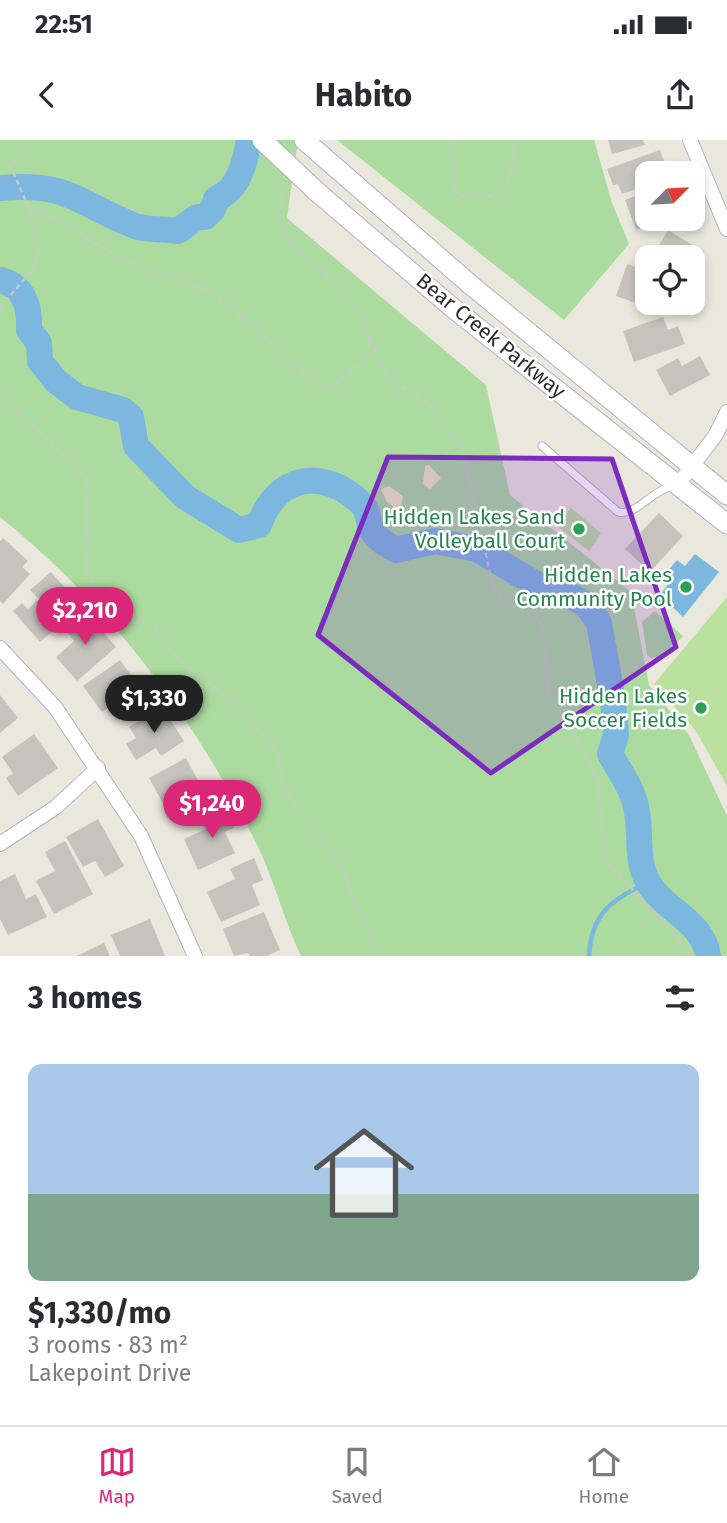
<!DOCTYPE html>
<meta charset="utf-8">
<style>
:root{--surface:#fff;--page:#f2f2f3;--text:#2b2b33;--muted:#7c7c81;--line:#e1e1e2;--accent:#db2777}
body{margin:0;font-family:"Fira Sans",sans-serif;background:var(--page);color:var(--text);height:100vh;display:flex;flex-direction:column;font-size:26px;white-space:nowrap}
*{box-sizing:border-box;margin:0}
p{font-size:23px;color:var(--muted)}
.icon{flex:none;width:38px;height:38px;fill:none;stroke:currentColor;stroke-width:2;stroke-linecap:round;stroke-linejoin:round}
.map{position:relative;height:816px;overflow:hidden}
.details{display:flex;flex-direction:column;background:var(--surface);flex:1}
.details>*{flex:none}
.needle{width:46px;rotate:66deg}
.fabs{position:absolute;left:635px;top:21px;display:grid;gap:14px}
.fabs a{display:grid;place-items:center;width:70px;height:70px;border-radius:14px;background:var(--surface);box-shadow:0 4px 10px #0003;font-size:35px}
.price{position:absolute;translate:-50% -60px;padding:0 16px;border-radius:24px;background:var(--accent);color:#fff;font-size:23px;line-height:46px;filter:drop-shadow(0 2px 4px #0008)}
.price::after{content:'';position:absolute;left:50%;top:42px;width:21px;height:16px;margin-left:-10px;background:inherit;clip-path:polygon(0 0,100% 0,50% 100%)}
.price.selected{background:#222;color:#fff}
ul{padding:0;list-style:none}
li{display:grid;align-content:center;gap:14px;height:371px;padding:0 28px}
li+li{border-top:2px solid var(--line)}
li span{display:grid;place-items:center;height:217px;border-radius:14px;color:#555}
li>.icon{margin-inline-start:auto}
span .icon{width:126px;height:126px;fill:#fffc;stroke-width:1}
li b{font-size:30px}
h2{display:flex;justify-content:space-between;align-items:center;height:84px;padding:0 28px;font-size:30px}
.status{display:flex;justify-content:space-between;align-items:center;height:49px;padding:0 35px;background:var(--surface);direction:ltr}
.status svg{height:19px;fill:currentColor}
header{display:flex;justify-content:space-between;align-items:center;height:91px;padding:0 28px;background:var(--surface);font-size:32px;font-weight:700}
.tabs{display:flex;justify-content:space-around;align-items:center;height:98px;border-top:2px solid var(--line);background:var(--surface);font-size:19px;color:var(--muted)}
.tabs a{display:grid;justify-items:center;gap:4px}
.tabs .selected{color:var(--accent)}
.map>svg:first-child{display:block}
</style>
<div class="status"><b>22:51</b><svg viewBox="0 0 49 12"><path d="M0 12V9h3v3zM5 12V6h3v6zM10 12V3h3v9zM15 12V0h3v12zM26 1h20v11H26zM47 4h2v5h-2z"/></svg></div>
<header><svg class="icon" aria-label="back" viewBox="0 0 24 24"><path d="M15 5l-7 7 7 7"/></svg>Habito<svg class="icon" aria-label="share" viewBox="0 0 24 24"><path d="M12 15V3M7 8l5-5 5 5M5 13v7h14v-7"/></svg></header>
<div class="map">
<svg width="727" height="816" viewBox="0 0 727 816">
<rect width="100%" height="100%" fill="#eae7dd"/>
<path fill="#acdba0" d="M 0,0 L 298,0 L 287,78 L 486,245 L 510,355 L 631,452 L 649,545 L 689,595 L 727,676 L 727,816 L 301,816 C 284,781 275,742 258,707 C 197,580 110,465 0,377 Z
M 337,0 L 594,0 L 612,63 L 629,104 L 564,180 Z
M 655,471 L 683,496 L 665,516 L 651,518 L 647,515 L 642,482 Z"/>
<path fill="#ecebc4" d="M 429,325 L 441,338 L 430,349 L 423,344 L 425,326 Z
M 389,346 L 403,356 L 401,366 L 397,369 L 387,362 L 381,349 Z"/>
<path fill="#bae19d" d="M 571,368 L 601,393 L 589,411 L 557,386 Z
M 727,457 L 727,646 L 696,591 L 654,544 Z"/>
<path fill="#7cb7e0" d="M 695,414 L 719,432 L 683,477 L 660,455 L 672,439 L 665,434 L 677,420 L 685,426 Z"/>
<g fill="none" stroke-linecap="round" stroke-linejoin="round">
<path stroke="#7cb7e0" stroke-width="4.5" d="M 589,816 C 591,773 612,760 648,742"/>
<path stroke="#7cb7e0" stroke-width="26" d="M 0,48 C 69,42 77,63 135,86 C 146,90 165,89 178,91 L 197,77 L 205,77 L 213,69 L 216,59 C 239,49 245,23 249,0
M 0,140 C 25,146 30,168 29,190 L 39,203 L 40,221 L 56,241 L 77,257 L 123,270 L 131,277 L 136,306 L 185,357 L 239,390 L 259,385 C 277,334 324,327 362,364 C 369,372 368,380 371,389 C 376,399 387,405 396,410 L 435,401 L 477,409 L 544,449 L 567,454 L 587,465 L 599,483 L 613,561 L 616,595 L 610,614 C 619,630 633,649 636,667 C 642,692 635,718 648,742 C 663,770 703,780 708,816"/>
</g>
<path fill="#c6c3bd" d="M 608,0 L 643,0 L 645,5 L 612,14 Z
M 660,10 L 668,33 L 648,33 L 648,45 L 622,54 L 618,44 L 613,45 L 607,29 Z
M 648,51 L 648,79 L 665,79 L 636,90 L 625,60 Z
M 668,90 L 704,112 L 693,130 L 693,117 L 652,117 Z
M 627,124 L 648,132 L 648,163 L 659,163 L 656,170 L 616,156 Z
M 663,177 L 668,190 L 678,186 L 685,204 L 634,222 L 623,191 Z
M 700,216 L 710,235 L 670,256 L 656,230 L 678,218 L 682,226 Z
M 659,373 L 683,396 L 650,432 L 625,409 Z
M 3,398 L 28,421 L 22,427 L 30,434 L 3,464 L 0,461 L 0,401 Z
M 51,432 L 65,448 L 57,455 L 73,473 L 40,502 L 13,471 L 22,463 L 28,469 L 39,459 L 30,450 Z
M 87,473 L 116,507 L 77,541 L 56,517 L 74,501 L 66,491 Z
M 120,520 L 146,555 L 127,568 L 121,559 L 102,572 L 83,546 Z
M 0,555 L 18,578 L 0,593 Z
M 161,566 L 184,601 L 161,616 L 156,608 L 136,620 L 126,604 L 136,598 L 129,587 Z
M 34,594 L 58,628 L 18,656 L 6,638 L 13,633 L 2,617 Z
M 186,618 L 205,654 L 185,665 L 181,658 L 165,667 L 149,638 Z
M 224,667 L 234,688 L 225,692 L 235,713 L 198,730 L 184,699 L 208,688 L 203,677 Z
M 98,679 L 124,726 L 105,737 L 95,721 L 83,727 L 66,697 Z
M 65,701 L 93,754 L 54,774 L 36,741 L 55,731 L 45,712 Z
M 254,718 L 263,740 L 252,745 L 260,765 L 221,782 L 207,752 L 235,739 L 230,729 Z
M 15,734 L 26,759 L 36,754 L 47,777 L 8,795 L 0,779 L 0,741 Z
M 264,772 L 280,810 L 266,816 L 249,816 L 248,813 L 234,816 L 223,789 Z
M 150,779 L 165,816 L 120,816 L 111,795 Z
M 104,803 L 110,816 L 77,816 Z"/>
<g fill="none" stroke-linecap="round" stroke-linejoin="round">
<defs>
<path id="service" d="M 542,306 L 618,372 C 637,376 649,352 672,346"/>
<path id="minor" d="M 690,0 L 727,89
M 679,343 L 715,296 L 727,272
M 0,508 L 55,567 L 141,696 L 195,816
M 0,704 L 56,667 L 98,628"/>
<path id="secondary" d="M 304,0 L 472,146 L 727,355
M 316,51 L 454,169 L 727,384"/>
</defs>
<use href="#service" stroke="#b1b2bc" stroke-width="9"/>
<use href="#minor" stroke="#b1b2bc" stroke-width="16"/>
<use href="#secondary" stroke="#b1b2bc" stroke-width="21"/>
<path stroke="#c8c8c8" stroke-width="2.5" stroke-dasharray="5 3.5" stroke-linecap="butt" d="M 453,0 L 454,50 C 462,57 469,58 480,57 C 515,56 511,28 515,0
M 22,12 L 10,25 L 32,75
M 0,168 C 11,153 35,132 38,113 C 40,100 29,88 32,75 L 40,70 L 121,119 L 205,149 L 224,161 L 316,244 L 333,248 L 367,216 C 383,161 300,126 283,88 C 277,75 282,58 284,45
M 369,200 L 376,210 L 386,237 L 430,264 L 444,288 L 463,310 L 493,447 L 509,463 L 538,478 L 543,488 L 548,552 L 598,639 L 603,706 L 609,724 L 695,816
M 0,256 L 75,324 L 88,340 L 85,406 L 88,435 L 111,470 L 142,479 L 154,488 L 167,507 L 186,526 L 238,565 L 265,597 L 278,617 L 283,645 L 296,668 L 344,729 L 352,756 L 381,816"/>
<use href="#service" stroke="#fff" stroke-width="7"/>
<use href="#minor" stroke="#fff" stroke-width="14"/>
<use href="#secondary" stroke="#fff" stroke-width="19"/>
<defs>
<path id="secondary-bridge" d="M 262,0 L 316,51"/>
</defs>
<use href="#secondary-bridge" stroke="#b1b2bc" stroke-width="21" stroke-linecap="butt"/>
<use href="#secondary-bridge" stroke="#fff" stroke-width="19"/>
</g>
<path fill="#7b2cbf" fill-opacity="0.2" stroke="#7b2cbf" stroke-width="5" stroke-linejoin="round" d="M 388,317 L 612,319 L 676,507 L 491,633 L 318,495 Z"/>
<g fill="#2e9e5b" stroke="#fff" stroke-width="2.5">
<circle cx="579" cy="389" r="7"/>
<circle cx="686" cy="447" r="7"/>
<circle cx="701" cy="568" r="7"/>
</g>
<g text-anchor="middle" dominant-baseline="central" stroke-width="5" stroke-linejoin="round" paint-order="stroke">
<g font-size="21" fill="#2a2a2a" stroke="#fff">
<text transform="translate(491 196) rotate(39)">Bear Creek Parkway</text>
</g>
<g font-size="21" fill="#27864d" stroke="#fff" text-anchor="end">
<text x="565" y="377">Hidden Lakes Sand<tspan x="565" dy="24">Volleyball Court</tspan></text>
<text x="672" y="435">Hidden Lakes<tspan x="672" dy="24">Community Pool</tspan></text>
<text x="687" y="556">Hidden Lakes<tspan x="687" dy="24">Soccer Fields</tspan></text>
</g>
</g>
</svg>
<div class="fabs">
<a><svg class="needle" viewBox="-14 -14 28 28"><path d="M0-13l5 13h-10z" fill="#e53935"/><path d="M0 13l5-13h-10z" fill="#7c7c81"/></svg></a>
<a><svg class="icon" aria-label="locate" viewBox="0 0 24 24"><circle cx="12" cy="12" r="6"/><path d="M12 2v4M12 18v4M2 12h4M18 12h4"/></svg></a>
</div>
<b class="price" style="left:85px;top:507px">$2,210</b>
<b class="price selected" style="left:154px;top:595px">$1,330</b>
<b class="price" style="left:212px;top:700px">$1,240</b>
</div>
<section class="details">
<h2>3 homes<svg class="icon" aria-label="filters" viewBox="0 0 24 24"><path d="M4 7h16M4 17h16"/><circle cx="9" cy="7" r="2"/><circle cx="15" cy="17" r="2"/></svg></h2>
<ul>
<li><span style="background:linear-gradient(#a9c7e8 60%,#7fa58c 0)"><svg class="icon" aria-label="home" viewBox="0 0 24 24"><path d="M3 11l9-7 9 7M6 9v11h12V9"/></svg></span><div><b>$1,330/mo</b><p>3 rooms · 83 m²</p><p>Lakepoint Drive</p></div></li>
</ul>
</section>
<nav class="tabs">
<a class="selected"><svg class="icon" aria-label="map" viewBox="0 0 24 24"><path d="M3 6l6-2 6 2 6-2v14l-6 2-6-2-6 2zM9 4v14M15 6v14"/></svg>Map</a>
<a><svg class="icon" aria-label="saved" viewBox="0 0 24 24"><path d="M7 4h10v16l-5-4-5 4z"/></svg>Saved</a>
<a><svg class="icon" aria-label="home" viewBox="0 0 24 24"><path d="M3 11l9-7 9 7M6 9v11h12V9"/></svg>Home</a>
</nav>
